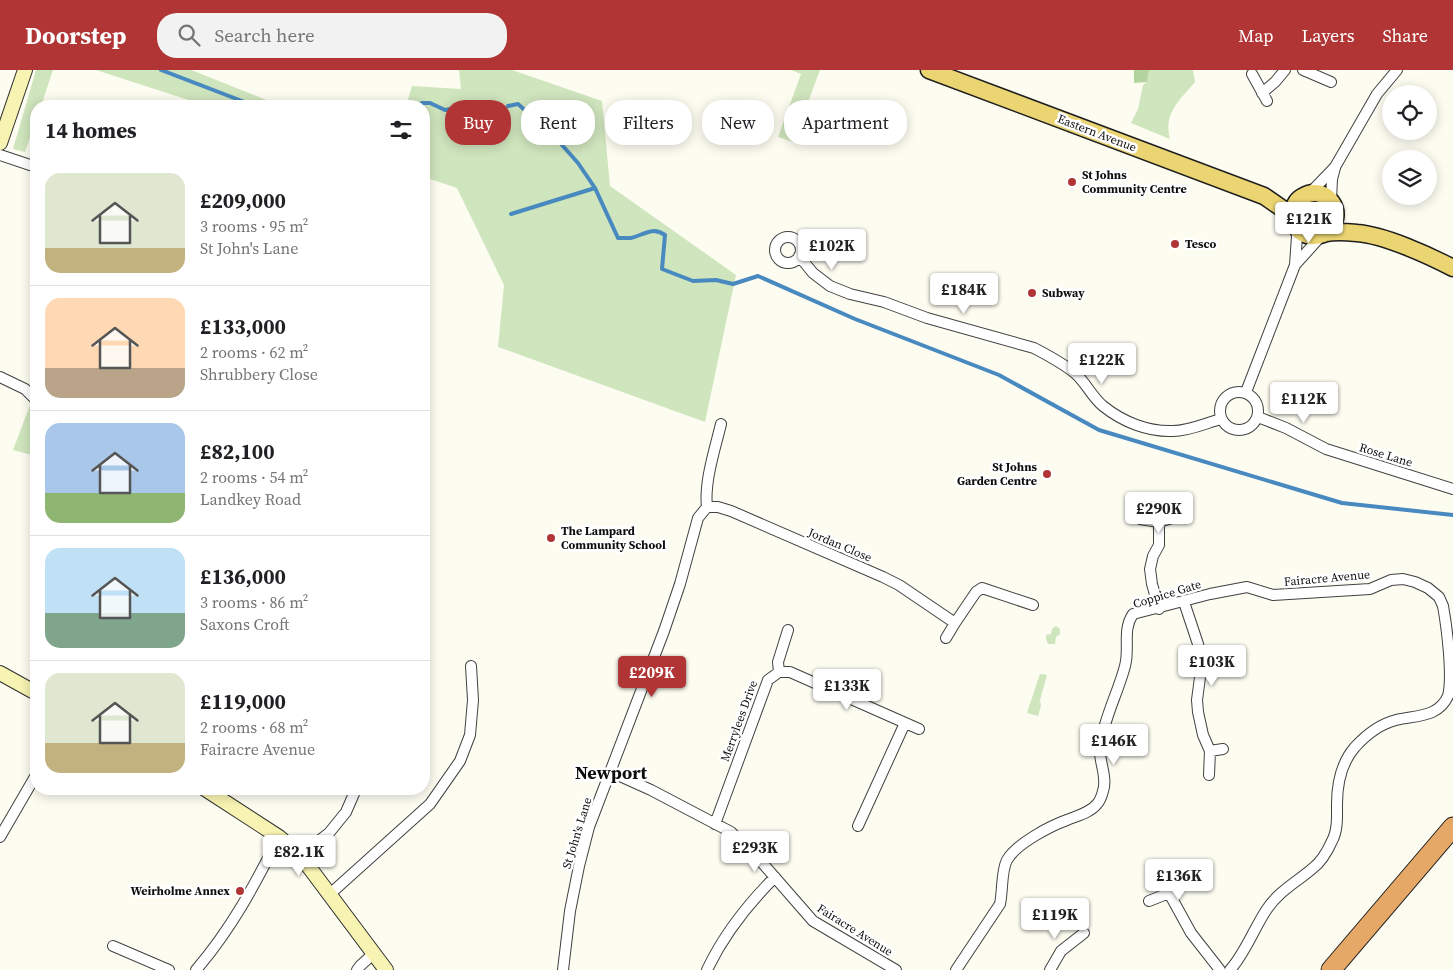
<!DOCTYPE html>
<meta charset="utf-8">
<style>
:root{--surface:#fff;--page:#f2f2f2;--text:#202124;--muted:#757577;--line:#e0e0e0;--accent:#b03534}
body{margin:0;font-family:"Source Serif 4",serif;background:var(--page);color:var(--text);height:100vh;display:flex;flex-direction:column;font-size:19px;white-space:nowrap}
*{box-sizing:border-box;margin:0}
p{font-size:16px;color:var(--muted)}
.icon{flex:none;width:28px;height:28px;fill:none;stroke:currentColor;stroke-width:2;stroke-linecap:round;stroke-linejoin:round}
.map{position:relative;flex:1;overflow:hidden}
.sheet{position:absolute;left:30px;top:30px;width:400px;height:695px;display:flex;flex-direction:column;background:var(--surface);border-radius:20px;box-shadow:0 2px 12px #0003}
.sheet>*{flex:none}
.top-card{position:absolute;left:445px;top:30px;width:475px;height:45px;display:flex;gap:10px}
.fabs{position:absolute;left:1382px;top:15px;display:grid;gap:10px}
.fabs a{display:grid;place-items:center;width:55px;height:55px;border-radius:50%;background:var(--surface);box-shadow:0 2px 12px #0003;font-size:25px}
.price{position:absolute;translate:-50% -42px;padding:0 11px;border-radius:5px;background:#fff;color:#222;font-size:16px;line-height:32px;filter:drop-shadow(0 1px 2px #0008)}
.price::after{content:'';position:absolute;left:50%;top:30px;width:15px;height:11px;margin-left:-8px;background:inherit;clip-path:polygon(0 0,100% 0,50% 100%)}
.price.on{background:var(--accent);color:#fff}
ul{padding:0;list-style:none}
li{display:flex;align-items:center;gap:15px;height:125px;padding:0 15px}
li+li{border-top:1px solid var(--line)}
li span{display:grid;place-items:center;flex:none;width:140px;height:100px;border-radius:15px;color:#555}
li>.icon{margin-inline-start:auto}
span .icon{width:60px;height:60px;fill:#fffc;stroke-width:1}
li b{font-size:21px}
h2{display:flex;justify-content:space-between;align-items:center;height:60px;padding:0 15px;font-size:21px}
.tag{padding:0 18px;border-radius:20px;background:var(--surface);box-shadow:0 2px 12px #0003;font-size:18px;line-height:45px}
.tag.on{background:var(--accent);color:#fff}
header{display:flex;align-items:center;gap:30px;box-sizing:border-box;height:70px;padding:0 25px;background:var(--accent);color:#fff}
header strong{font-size:24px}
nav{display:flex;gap:28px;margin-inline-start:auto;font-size:18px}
.search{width:350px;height:45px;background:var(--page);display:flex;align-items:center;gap:12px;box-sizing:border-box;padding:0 18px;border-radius:20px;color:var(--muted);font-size:19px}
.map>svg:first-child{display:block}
</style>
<header>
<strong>Doorstep</strong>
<div class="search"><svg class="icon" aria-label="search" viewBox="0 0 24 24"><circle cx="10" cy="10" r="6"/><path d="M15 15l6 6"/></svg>Search here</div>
<nav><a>Map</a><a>Layers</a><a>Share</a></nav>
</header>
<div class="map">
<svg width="1453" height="900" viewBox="0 0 1453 900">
<rect width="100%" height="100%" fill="#fdfcf1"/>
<path fill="#cfe5bd" d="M 36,0 L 53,0 L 41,36 L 36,36 L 36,49 L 25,82 L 13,79 Z
M 96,0 L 191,0 L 282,36 L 207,36 Z
M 459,0 L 512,0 L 602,31 L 610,116 L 736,205 L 705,352 L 498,277 L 504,215 L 457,118 L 424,107 L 424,36 L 406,36 L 412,16 L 461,19 Z
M 791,0 L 820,0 L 793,72 L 778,67 L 801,4 Z
M 1149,0 L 1193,0 L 1195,12 C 1180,30 1163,43 1170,69 L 1131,53 L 1138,39 L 1143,15 L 1147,12 Z
M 30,335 L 36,339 L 36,386 L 13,380 Z
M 1056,556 L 1060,559 L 1060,564 L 1056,567 L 1055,574 L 1048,574 L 1046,569 L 1046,565 L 1051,564 L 1052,559 Z
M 1040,604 L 1047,605 L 1040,630 L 1041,636 L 1038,646 L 1027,643 Z"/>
<path fill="#b3d49e" d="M 1134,0 L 1149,0 L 1147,12 L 1134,13 Z"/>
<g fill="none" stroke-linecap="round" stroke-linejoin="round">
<path stroke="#4889c0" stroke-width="4" d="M 161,0 L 255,36
M 419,36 L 422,33 L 430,33 L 445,40 L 471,35
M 508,36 L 518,34 L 554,66 L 578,93 L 595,118 L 618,168 C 622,168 627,168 631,168 C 644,165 652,156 665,165 L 662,199 L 693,211 L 716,210 L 733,214 L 758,206 L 855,249 L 999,305 L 1099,360 L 1342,433 L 1453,445
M 511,144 L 595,118"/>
<defs>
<path id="street" d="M 1303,0 L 1331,12
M 1252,4 L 1267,31
M 1262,23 L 1275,12 L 1285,0
M 0,85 L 36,97
M 1310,123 L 1335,97 L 1377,24 L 1397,0
M 1331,130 L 1332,109 L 1335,98
M775 180a13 13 0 1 1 26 0a13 13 0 1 1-26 0Z
M 799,186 L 813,203 L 830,216 L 850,224 L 884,232 L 927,248 L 1034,278 C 1049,286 1063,293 1076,304 C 1086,313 1092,327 1103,336 C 1123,352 1148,362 1173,361 C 1189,361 1206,353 1221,349
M 1295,195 L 1322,165
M 0,307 L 25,319 L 36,330
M1220 341a19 19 0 1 1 38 0a19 19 0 1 1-38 0Z
M 1246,322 L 1295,195 L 1297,166 L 1295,155
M 1258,347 L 1286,358 L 1326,379 L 1453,419
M 707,437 L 718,437 L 731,441 L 883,507 L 899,515 L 955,553 L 976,522 L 982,518 L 1033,535
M 1140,449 L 1159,452 L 1175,447
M 1159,452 L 1159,475 L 1153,486 L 1150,499 L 1152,514 L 1159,539
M 1184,532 L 1198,574 L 1202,592 L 1197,630 L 1198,642 L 1203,665 L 1210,681 L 1209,705
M 946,568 L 955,553
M 779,602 L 790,602 L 919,659
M 1210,681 L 1223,679
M 611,702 L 651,720 L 731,762 L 758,788 L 813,851 L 896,900
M 715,754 L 768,610 L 779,602 L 778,592 L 788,560
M 858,756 L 905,653
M 0,767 L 36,705
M 300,785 L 329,763 L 346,742 L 356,719
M 1169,823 L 1191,863 L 1220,900
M 330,824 L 430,734 L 460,691 L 470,665 L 473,630 L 471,596
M 1149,831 L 1169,823 L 1178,815 L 1196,806
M 113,876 L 169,900
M 196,900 C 232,858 254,816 279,767
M 357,900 L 360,896 L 373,884
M 563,900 L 570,841 L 579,796 L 589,757 L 664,561 L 680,514 L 698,448 L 707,437 C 704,412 715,379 721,354
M 707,900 C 723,866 748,834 775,807
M 956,900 L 1000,834 C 1003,820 1001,801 1007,790 C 1016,774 1050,756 1067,750 C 1076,746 1090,743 1097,734 C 1100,731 1102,725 1103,721 C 1108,707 1098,690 1100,676 C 1104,648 1118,623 1125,596 C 1130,578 1122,560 1133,544 L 1210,524 L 1247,517 L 1273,525 L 1370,519 L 1391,510 L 1403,509 L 1415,512 L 1428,518 L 1439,527 L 1443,536 C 1447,558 1453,607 1448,626 C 1438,648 1416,645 1396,650 C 1380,654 1366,665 1355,677 C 1342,692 1337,714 1337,734 C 1337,746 1338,760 1332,771 C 1328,780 1321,792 1313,798 C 1297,812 1279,821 1267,839 C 1254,858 1246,882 1230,900
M 1050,900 L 1061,881 L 1084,863"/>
<path id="secondary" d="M 0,73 L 25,0
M 0,603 L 36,623
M 205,719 L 279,767 L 300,785 L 386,900"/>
<path id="primary" d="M 929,0 L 1264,126 L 1280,137 L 1293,149
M 1326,163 C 1349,144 1326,112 1302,127 C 1290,134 1290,154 1301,162 C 1303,164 1309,166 1312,166 C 1317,167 1322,164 1327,163 C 1336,161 1347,162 1357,163 C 1384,165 1428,185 1453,198"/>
<path id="highway" d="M 1331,900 L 1453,757"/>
</defs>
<use href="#street" stroke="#414141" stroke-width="12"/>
<use href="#secondary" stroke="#303030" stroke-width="16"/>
<use href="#primary" stroke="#1f1f1f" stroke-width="19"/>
<use href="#highway" stroke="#1f1f1f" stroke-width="21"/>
<use href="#street" stroke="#fff" stroke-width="10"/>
<use href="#secondary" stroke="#f7f3b2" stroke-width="14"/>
<use href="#primary" stroke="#ebd573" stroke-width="16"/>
<use href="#highway" stroke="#e6a866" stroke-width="19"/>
</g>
<g fill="#b03534" stroke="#fff" stroke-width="2">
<circle cx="1072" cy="112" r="5"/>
<circle cx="1175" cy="174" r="5"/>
<circle cx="1032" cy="223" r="5"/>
<circle cx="1047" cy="404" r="5"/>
<circle cx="551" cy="468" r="5"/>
<circle cx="240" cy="821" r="5"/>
</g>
<g text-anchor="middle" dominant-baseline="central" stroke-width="5" stroke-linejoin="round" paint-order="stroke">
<g font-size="12" fill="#0e0e0e" stroke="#fff">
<text transform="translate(1097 63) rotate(21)">Eastern Avenue</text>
<text transform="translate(1386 385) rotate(17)">Rose Lane</text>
<text transform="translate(840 475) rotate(23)">Jordan Close</text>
<text transform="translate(1327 508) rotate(-5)">Fairacre Avenue</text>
<text transform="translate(1167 524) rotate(-17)">Coppice Gate</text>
<text transform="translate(739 651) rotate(-70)">Merrylees Drive</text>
<text transform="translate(577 763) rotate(-73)">St John's Lane</text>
<text transform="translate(855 860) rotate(32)">Fairacre Avenue</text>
</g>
<g font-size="12" font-weight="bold" fill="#0e0e0e" stroke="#fff" text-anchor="start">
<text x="1082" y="105">St Johns<tspan x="1082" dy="14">Community Centre</tspan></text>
<text x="1185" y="174">Tesco</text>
<text x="1042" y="223">Subway</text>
<text x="1037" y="397" text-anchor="end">St Johns<tspan x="1037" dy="14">Garden Centre</tspan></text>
<text x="561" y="461">The Lampard<tspan x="561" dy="14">Community School</tspan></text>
<text x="230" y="821" text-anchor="end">Weirholme Annex</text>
</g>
<g font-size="18" font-weight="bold" fill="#0e0e0e" stroke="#fff">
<text x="611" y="702">Newport</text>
</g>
</g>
</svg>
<div class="fabs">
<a><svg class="icon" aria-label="locate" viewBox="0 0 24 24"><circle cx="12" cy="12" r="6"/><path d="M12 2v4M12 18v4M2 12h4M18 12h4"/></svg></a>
<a><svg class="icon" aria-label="layers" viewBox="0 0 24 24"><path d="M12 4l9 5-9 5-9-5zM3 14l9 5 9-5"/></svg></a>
</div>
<b class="price" style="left:1309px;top:174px">£121K</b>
<b class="price" style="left:832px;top:201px">£102K</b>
<b class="price" style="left:964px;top:245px">£184K</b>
<b class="price" style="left:1102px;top:315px">£122K</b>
<b class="price" style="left:1304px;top:354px">£112K</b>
<b class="price" style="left:1159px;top:464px">£290K</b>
<b class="price" style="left:1212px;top:617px">£103K</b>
<b class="price on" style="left:652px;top:628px">£209K</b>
<b class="price" style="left:847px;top:641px">£133K</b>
<b class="price" style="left:1114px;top:696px">£146K</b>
<b class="price" style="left:755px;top:803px">£293K</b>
<b class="price" style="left:299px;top:807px">£82.1K</b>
<b class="price" style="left:1179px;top:831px">£136K</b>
<b class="price" style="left:1055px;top:870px">£119K</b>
<div class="top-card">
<a class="tag on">Buy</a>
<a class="tag">Rent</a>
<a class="tag">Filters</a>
<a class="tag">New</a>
<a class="tag">Apartment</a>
</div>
<section class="sheet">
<h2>14 homes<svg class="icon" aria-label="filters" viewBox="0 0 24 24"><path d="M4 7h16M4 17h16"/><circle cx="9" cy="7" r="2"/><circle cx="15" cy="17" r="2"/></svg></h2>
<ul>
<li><span style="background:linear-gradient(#dfe7d0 75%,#c2b280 0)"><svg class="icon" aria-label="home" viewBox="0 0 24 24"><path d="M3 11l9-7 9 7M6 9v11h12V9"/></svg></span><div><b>£209,000</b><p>3 rooms · 95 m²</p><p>St John's Lane</p></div></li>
<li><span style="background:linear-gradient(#ffd9b3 70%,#b9a48a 0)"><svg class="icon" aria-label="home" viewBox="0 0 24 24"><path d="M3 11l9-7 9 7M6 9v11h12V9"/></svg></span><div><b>£133,000</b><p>2 rooms · 62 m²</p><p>Shrubbery Close</p></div></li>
<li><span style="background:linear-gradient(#a9c7e8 70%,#8fb573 0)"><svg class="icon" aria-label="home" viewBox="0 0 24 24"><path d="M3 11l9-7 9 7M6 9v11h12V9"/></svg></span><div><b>£82,100</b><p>2 rooms · 54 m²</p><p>Landkey Road</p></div></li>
<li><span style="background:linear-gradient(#bfe0f5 65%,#7fa58c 0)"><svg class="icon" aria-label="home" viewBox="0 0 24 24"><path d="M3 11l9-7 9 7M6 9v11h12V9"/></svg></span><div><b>£136,000</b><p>3 rooms · 86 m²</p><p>Saxons Croft</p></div></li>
<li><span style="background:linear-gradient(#dfe7d0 70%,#c2b280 0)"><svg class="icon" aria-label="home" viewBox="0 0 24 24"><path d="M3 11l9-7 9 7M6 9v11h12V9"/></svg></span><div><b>£119,000</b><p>2 rooms · 68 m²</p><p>Fairacre Avenue</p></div></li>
</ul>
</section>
</div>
